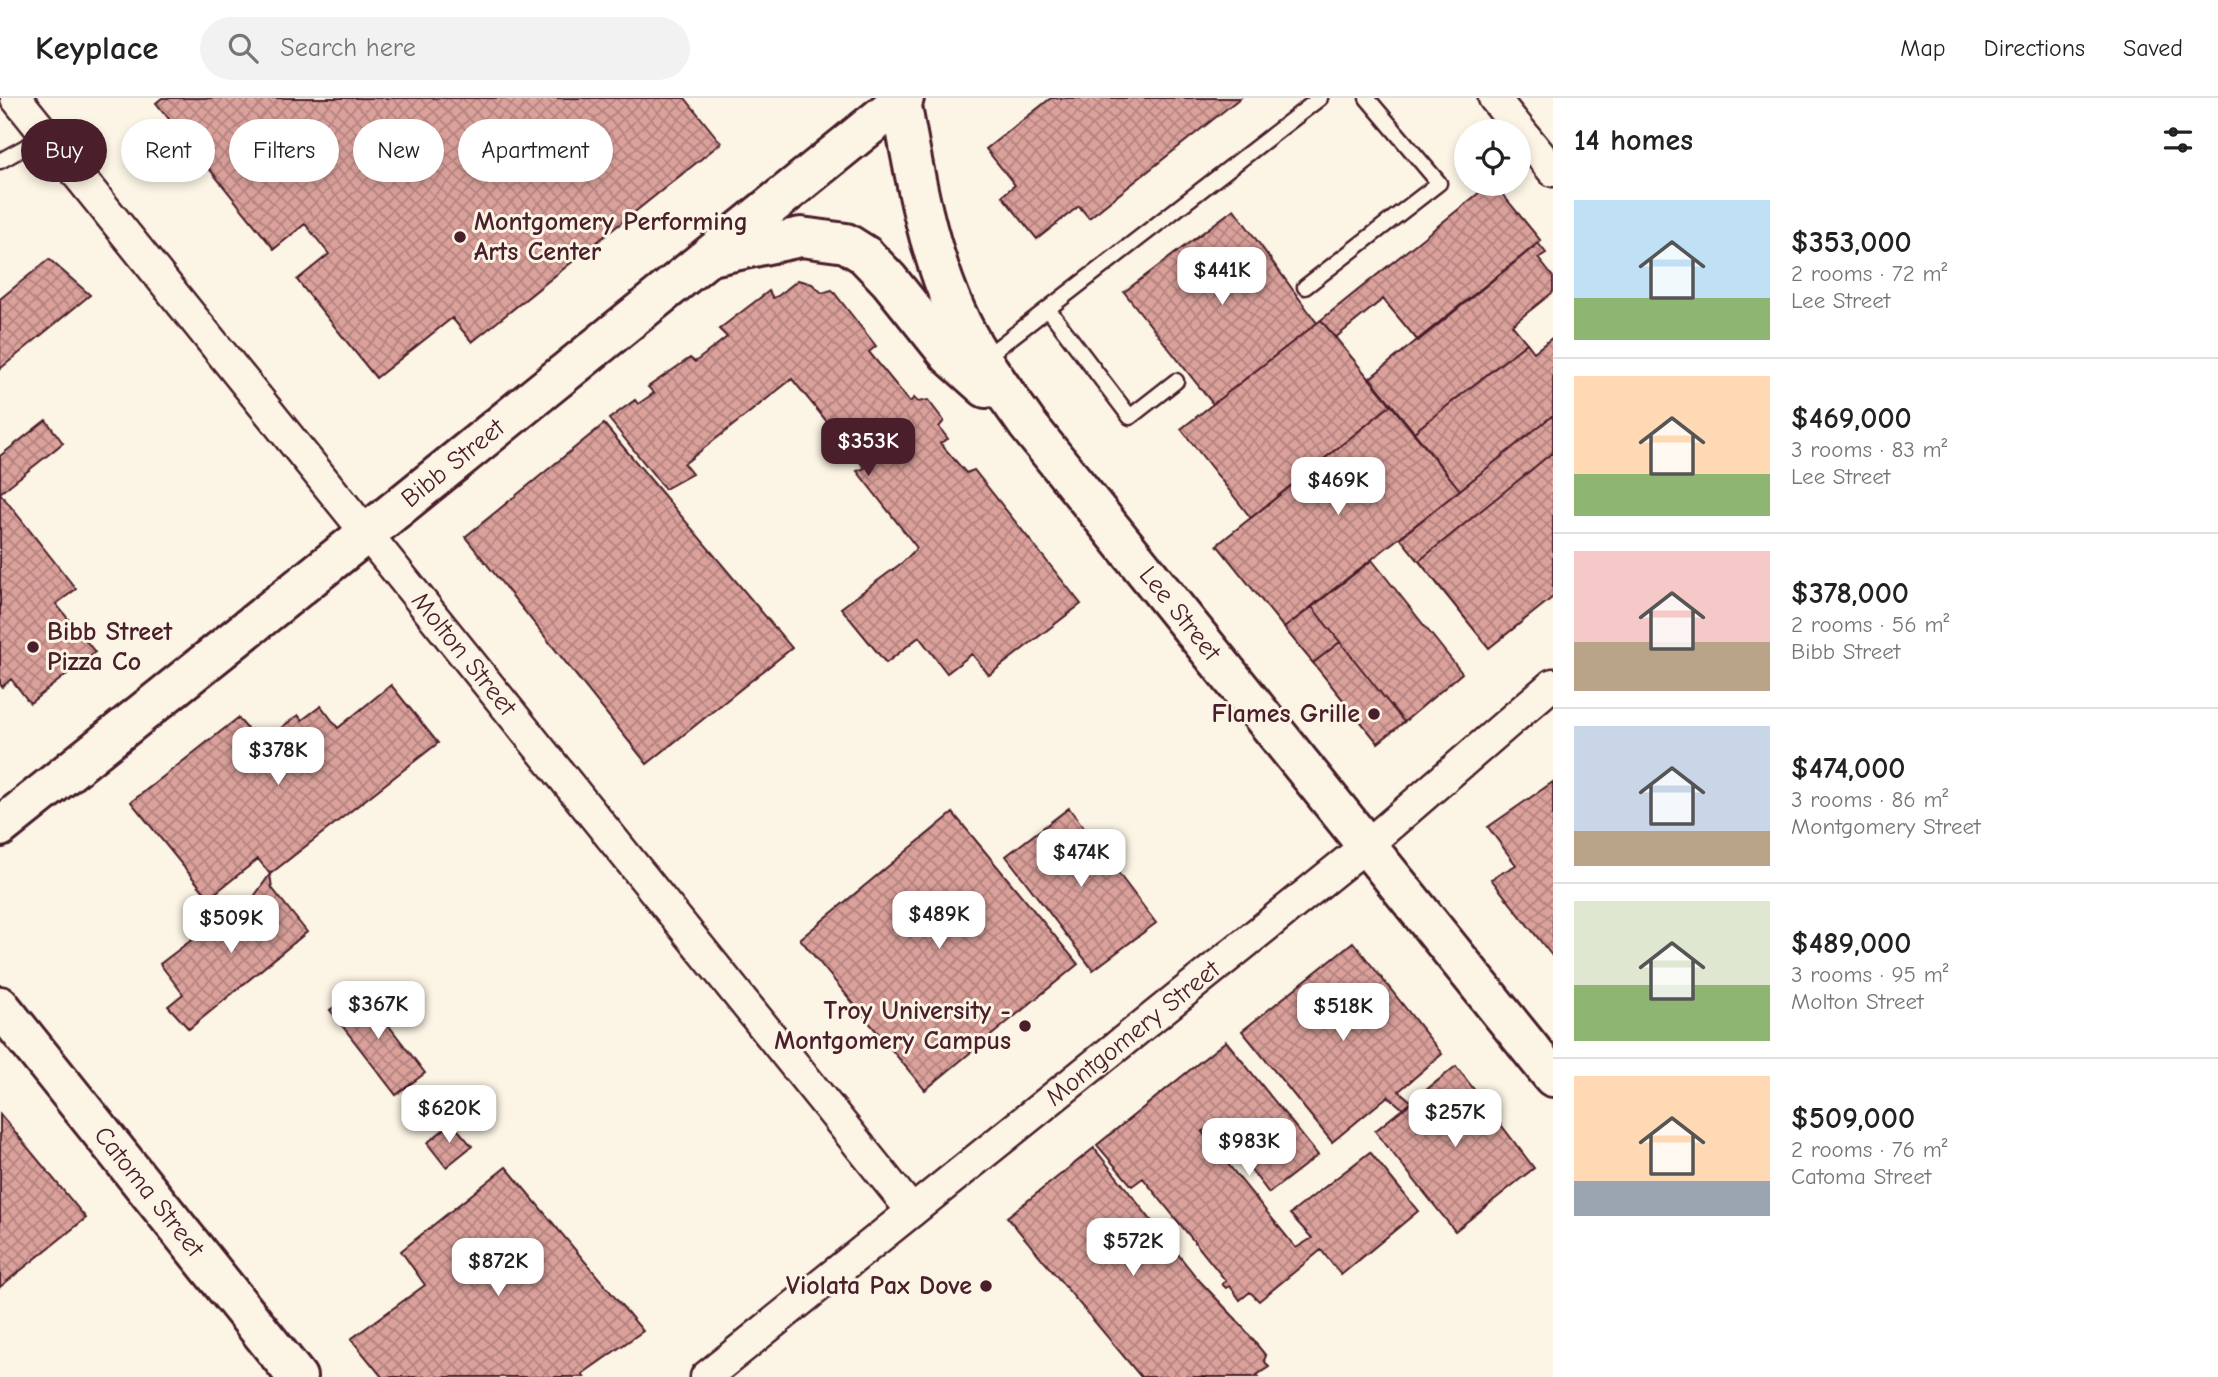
<!DOCTYPE html>
<meta charset="utf-8">
<style>
:root{--surface:#fff;--page:#f2f2f2;--text:#222;--muted:#767676;--line:#e0e0e0;--accent:#4a1f2b}
body{margin:0;font-family:"Comic Neue",sans-serif;background:var(--page);color:var(--text);height:100vh;display:flex;flex-direction:column;font-size:26px;white-space:nowrap}
*{box-sizing:border-box;margin:0}
p{font-size:23px;color:var(--muted)}
.icon{flex:none;width:38px;height:38px;fill:none;stroke:currentColor;stroke-width:2;stroke-linecap:round;stroke-linejoin:round}
.map{position:relative;flex:1;overflow:hidden}
.sheet{display:flex;flex-direction:column;background:var(--surface);width:665px}
.sheet>*{flex:none}
.guide{position:absolute;left:21px;top:21px;width:665px;height:63px;display:flex;gap:14px}
.tools{position:absolute;left:1454px;top:21px;display:grid;gap:14px}
.tools a{display:grid;place-items:center;width:77px;height:77px;border-radius:50%;background:var(--surface);box-shadow:0 4px 10px #0003;font-size:35px}
.price{position:absolute;translate:-50% -60px;padding:0 16px;border-radius:14px;background:#fff;color:#222;font-size:23px;line-height:46px;filter:drop-shadow(0 2px 4px #0008)}
.price::after{content:'';position:absolute;left:50%;top:42px;width:21px;height:16px;margin-left:-10px;background:inherit;clip-path:polygon(0 0,100% 0,50% 100%)}
.price.current{background:var(--accent);color:#fff}
ul{padding:0;list-style:none}
li{display:flex;align-items:center;gap:21px;height:175px;padding:0 21px}
li+li{border-top:2px solid var(--line)}
li span{display:grid;place-items:center;flex:none;width:196px;height:140px;border-radius:0px;color:#555}
li>.icon{margin-inline-start:auto}
span .icon{width:84px;height:84px;fill:#fffc;stroke-width:1}
li b{font-size:30px}
h2{display:flex;justify-content:space-between;align-items:center;height:84px;padding:0 21px;font-size:30px}
.pill{padding:0 24px;border-radius:32px;background:var(--surface);box-shadow:0 4px 10px #0003;font-size:24px;line-height:63px}
.pill.current{background:var(--accent);color:#fff}
header{display:flex;align-items:center;gap:42px;box-sizing:border-box;height:98px;padding:0 35px;background:var(--surface);border-bottom:2px solid var(--line)}
header strong{font-size:33px}
nav{display:flex;gap:38px;margin-inline-start:auto;font-size:24px}
.search{width:490px;height:63px;background:var(--page);display:flex;align-items:center;gap:18px;box-sizing:border-box;padding:0 24px;border-radius:38px;color:var(--muted);font-size:26px}
main{display:flex;flex:1;min-height:0}
.map>svg:first-child{display:block}
</style>
<header>
<strong>Keyplace</strong>
<div class="search"><svg class="icon" aria-label="search" viewBox="0 0 24 24"><circle cx="10" cy="10" r="6"/><path d="M15 15l6 6"/></svg>Search here</div>
<nav><a>Map</a><a>Directions</a><a>Saved</a></nav>
</header>
<main>
<div class="map">
<svg width="1553" height="1279" viewBox="0 0 1553 1279">
<defs>
<pattern id="building-cross-hatch" width="8" height="8" patternUnits="userSpaceOnUse" patternTransform="scale(1.75)"><rect width="8" height="8" fill="#dba19b"/><path d="M0 0l8 8M0 8l8-8" fill="none" stroke="#b4837f"/></pattern>
</defs>
<rect width="100%" height="100%" fill="#fcf5e5"/>
<filter id="ink" filterUnits="userSpaceOnUse"><feTurbulence type="fractalNoise" baseFrequency=".0143" numOctaves="2"/><feDisplacementMap in="SourceGraphic" scale="14" xChannelSelector="R" yChannelSelector="G"/><feConvolveMatrix kernelMatrix="1 2 1 2 8 2 1 2 1" color-interpolation-filters="sRGB"/></filter>
<g filter="url(#ink)">
<path fill="url(#building-cross-hatch)" stroke="#4a1f2b" stroke-width="2" d="M 162,0 L 685,0 L 721,45 L 472,244 L 452,220 L 376,280 L 297,182 L 329,156 L 305,126 L 274,151 L 156,5 Z
M 1051,0 L 1240,0 L 1089,120 L 1079,108 L 1037,141 L 1002,98 L 1015,87 L 986,51 Z
M 1490,86 L 1494,86 L 1541,143 L 1418,243 L 1383,201 L 1335,240 L 1321,222 Z
M 1234,111 L 1317,225 L 1213,306 L 1124,194 Z
M 1538,145 L 1546,155 L 1538,160 L 1553,179 L 1553,194 L 1512,227 L 1527,245 L 1414,334 L 1370,280 Z
M 49,161 L 90,197 L 0,271 L 0,201 Z
M 798,182 L 812,186 L 822,195 L 832,192 L 876,248 L 869,254 L 910,304 L 914,300 L 918,304 L 928,302 L 944,323 L 939,329 L 948,341 L 940,345 L 966,375 L 974,372 L 1081,506 L 989,577 L 972,556 L 947,575 L 919,539 L 886,565 L 841,510 L 903,464 L 917,450 L 857,373 L 865,370 L 792,281 L 684,366 L 692,376 L 665,391 L 609,321 L 635,302 L 638,306 L 654,295 L 648,289 L 690,260 L 695,264 L 727,239 L 719,231 L 769,193 L 773,200 L 778,198 Z
M 1321,222 L 1391,307 L 1251,420 L 1181,331 Z
M 1553,239 L 1553,317 L 1460,392 L 1414,334 L 1527,245 L 1534,254 Z
M 1391,307 L 1460,392 L 1284,530 L 1217,447 Z
M 1553,317 L 1553,499 L 1489,550 L 1400,440 Z
M 46,322 L 63,345 L 0,395 L 0,358 Z
M 604,326 L 792,550 L 647,666 L 465,439 Z
M 1553,354 L 1553,499 L 1489,550 L 1419,463 Z
M 0,395 L 76,491 L 56,506 L 95,554 L 30,605 L 11,581 L 2,589 L 0,586 Z
M 1372,462 L 1462,575 L 1404,624 L 1312,509 Z
M 1312,509 L 1340,544 L 1313,565 L 1284,530 Z
M 1340,544 L 1404,624 L 1378,645 L 1313,565 Z
M 391,587 L 438,645 L 270,776 L 258,761 L 209,800 L 131,704 L 238,620 L 260,646 L 298,617 L 302,622 L 321,608 L 338,630 Z
M 1553,684 L 1553,859 L 1491,781 L 1516,767 L 1488,729 Z
M 1069,710 L 1156,825 L 1093,872 L 1006,758 Z
M 953,715 L 1078,866 L 925,992 L 800,841 Z
M 270,776 L 272,790 L 307,834 L 189,931 L 168,908 L 183,896 L 160,866 L 211,827 L 217,833 L 248,807 Z
M 1353,844 L 1442,956 L 1399,993 L 1412,1004 L 1403,1011 L 1388,998 L 1332,1044 L 1242,933 Z
M 360,890 L 425,975 L 396,997 L 330,912 Z
M 1226,943 L 1318,1057 L 1269,1095 L 1214,1024 L 1202,1034 L 1296,1150 L 1312,1140 L 1290,1116 L 1370,1054 L 1418,1113 L 1341,1177 L 1321,1152 L 1259,1203 L 1250,1194 L 1240,1202 L 1230,1188 L 1226,1190 L 1222,1186 L 1226,1183 L 1143,1080 L 1132,1088 L 1097,1047 Z
M 1456,968 L 1534,1070 L 1455,1133 L 1375,1033 Z
M 0,1016 L 86,1120 L 0,1189 Z
M 452,1025 L 472,1048 L 446,1069 L 427,1045 Z
M 1094,1050 L 1197,1180 L 1236,1221 L 1266,1258 L 1264,1262 L 1269,1269 L 1257,1277 L 1259,1279 L 1141,1279 L 1007,1119 Z
M 506,1069 L 643,1233 L 582,1276 L 584,1279 L 382,1279 L 351,1241 L 425,1187 L 401,1153 Z"/>
<g fill="none" stroke-linecap="round" stroke-linejoin="round">
<defs>
<path id="lane" d="M 0,63 L 47,37
M 1305,189 L 1439,85 L 1367,0
M 1048,211 L 1130,319 L 1176,283
M 983,261 L 1320,0"/>
<g id="street">
<path id="s1" d="M 16,0 L 912,1113"/>
<path d="M 1494,0 L 1553,73"/>
<path id="s2" d="M 706,1279 L 1367,747 L 1553,586"/>
</g>
<g id="secondary">
<path id="s3" d="M 901,3 C 914,75 926,147 956,214 C 974,255 1002,290 1027,326 L 1553,979"/>
<path d="M 716,157 L 801,139 L 846,145 L 865,157 L 889,182 L 949,257 L 986,290"/>
<path id="s4" d="M 0,729 L 367,435 L 904,0"/>
<path id="s5" d="M 0,908 L 297,1279"/>
</g>
</defs>
<use href="#lane" stroke="#4a1f2b" stroke-width="19"/>
<use href="#street" stroke="#4a1f2b" stroke-width="35"/>
<use href="#secondary" stroke="#4a1f2b" stroke-width="44"/>
<use href="#lane" stroke="#fcf5e5" stroke-width="14"/>
<use href="#street" stroke="#fcf5e5" stroke-width="30"/>
<use href="#secondary" stroke="#fcf5e5" stroke-width="38"/>
</g>
</g>
<g fill="#4a1f2b" stroke="#fcf5e5" stroke-width="2.5">
<circle cx="460" cy="139" r="7"/>
<circle cx="33" cy="549" r="7"/>
<circle cx="1374" cy="616" r="7"/>
<circle cx="1025" cy="928" r="7"/>
<circle cx="986" cy="1188" r="7"/>
</g>
<g text-anchor="middle" dominant-baseline="central" stroke-width="6" stroke-linejoin="round" paint-order="stroke">
<g font-size="26" font-weight="bold" fill="#4a1f2b" stroke="#fcf5e5" text-anchor="end">
<text x="474" y="124" text-anchor="start">Montgomery Performing<tspan x="474" dy="30">Arts Center</tspan></text>
<text x="47" y="534" text-anchor="start">Bibb Street<tspan x="47" dy="30">Pizza Co</tspan></text>
<text x="1360" y="616">Flames Grille</text>
<text x="1011" y="913">Troy University -<tspan x="1011" dy="30">Montgomery Campus</tspan></text>
<text x="972" y="1188">Violata Pax Dove</text>
</g>
<g font-size="26" fill="#4a1f2b" stroke="#fcf5e5">
<text stroke="none"><textPath href="#s4" startOffset="581">Bibb Street</textPath></text>
<text stroke="none"><textPath href="#s3" startOffset="595">Lee Street</textPath></text>
<text stroke="none"><textPath href="#s1" startOffset="714">Molton Street</textPath></text>
<text stroke="none"><textPath href="#s2" startOffset="548">Montgomery Street</textPath></text>
<text stroke="none"><textPath href="#s5" startOffset="238">Catoma Street</textPath></text>
</g>
</g>
</svg>
<div class="tools">
<a><svg class="icon" aria-label="locate" viewBox="0 0 24 24"><circle cx="12" cy="12" r="6"/><path d="M12 2v4M12 18v4M2 12h4M18 12h4"/></svg></a>
</div>
<b class="price" style="left:1222px;top:209px">$441K</b>
<b class="price current" style="left:868px;top:380px">$353K</b>
<b class="price" style="left:1338px;top:419px">$469K</b>
<b class="price" style="left:278px;top:689px">$378K</b>
<b class="price" style="left:1081px;top:791px">$474K</b>
<b class="price" style="left:939px;top:853px">$489K</b>
<b class="price" style="left:231px;top:857px">$509K</b>
<b class="price" style="left:378px;top:943px">$367K</b>
<b class="price" style="left:1343px;top:945px">$518K</b>
<b class="price" style="left:449px;top:1047px">$620K</b>
<b class="price" style="left:1455px;top:1051px">$257K</b>
<b class="price" style="left:1249px;top:1080px">$983K</b>
<b class="price" style="left:1133px;top:1180px">$572K</b>
<b class="price" style="left:498px;top:1200px">$872K</b>
<div class="guide">
<a class="pill current">Buy</a>
<a class="pill">Rent</a>
<a class="pill">Filters</a>
<a class="pill">New</a>
<a class="pill">Apartment</a>
</div>
</div>
<section class="sheet">
<h2>14 homes<svg class="icon" aria-label="filters" viewBox="0 0 24 24"><path d="M4 7h16M4 17h16"/><circle cx="9" cy="7" r="2"/><circle cx="15" cy="17" r="2"/></svg></h2>
<ul>
<li><span style="background:linear-gradient(#bfe0f5 70%,#8fb573 0)"><svg class="icon" aria-label="home" viewBox="0 0 24 24"><path d="M3 11l9-7 9 7M6 9v11h12V9"/></svg></span><div><b>$353,000</b><p>2 rooms · 72 m²</p><p>Lee Street</p></div></li>
<li><span style="background:linear-gradient(#ffd9b3 70%,#8fb573 0)"><svg class="icon" aria-label="home" viewBox="0 0 24 24"><path d="M3 11l9-7 9 7M6 9v11h12V9"/></svg></span><div><b>$469,000</b><p>3 rooms · 83 m²</p><p>Lee Street</p></div></li>
<li><span style="background:linear-gradient(#f6c9c9 65%,#b9a48a 0)"><svg class="icon" aria-label="home" viewBox="0 0 24 24"><path d="M3 11l9-7 9 7M6 9v11h12V9"/></svg></span><div><b>$378,000</b><p>2 rooms · 56 m²</p><p>Bibb Street</p></div></li>
<li><span style="background:linear-gradient(#c9d6e8 75%,#b9a48a 0)"><svg class="icon" aria-label="home" viewBox="0 0 24 24"><path d="M3 11l9-7 9 7M6 9v11h12V9"/></svg></span><div><b>$474,000</b><p>3 rooms · 86 m²</p><p>Montgomery Street</p></div></li>
<li><span style="background:linear-gradient(#dfe7d0 60%,#8fb573 0)"><svg class="icon" aria-label="home" viewBox="0 0 24 24"><path d="M3 11l9-7 9 7M6 9v11h12V9"/></svg></span><div><b>$489,000</b><p>3 rooms · 95 m²</p><p>Molton Street</p></div></li>
<li><span style="background:linear-gradient(#ffd9b3 75%,#9aa5b1 0)"><svg class="icon" aria-label="home" viewBox="0 0 24 24"><path d="M3 11l9-7 9 7M6 9v11h12V9"/></svg></span><div><b>$509,000</b><p>2 rooms · 76 m²</p><p>Catoma Street</p></div></li>
</ul>
</section>
</main>
